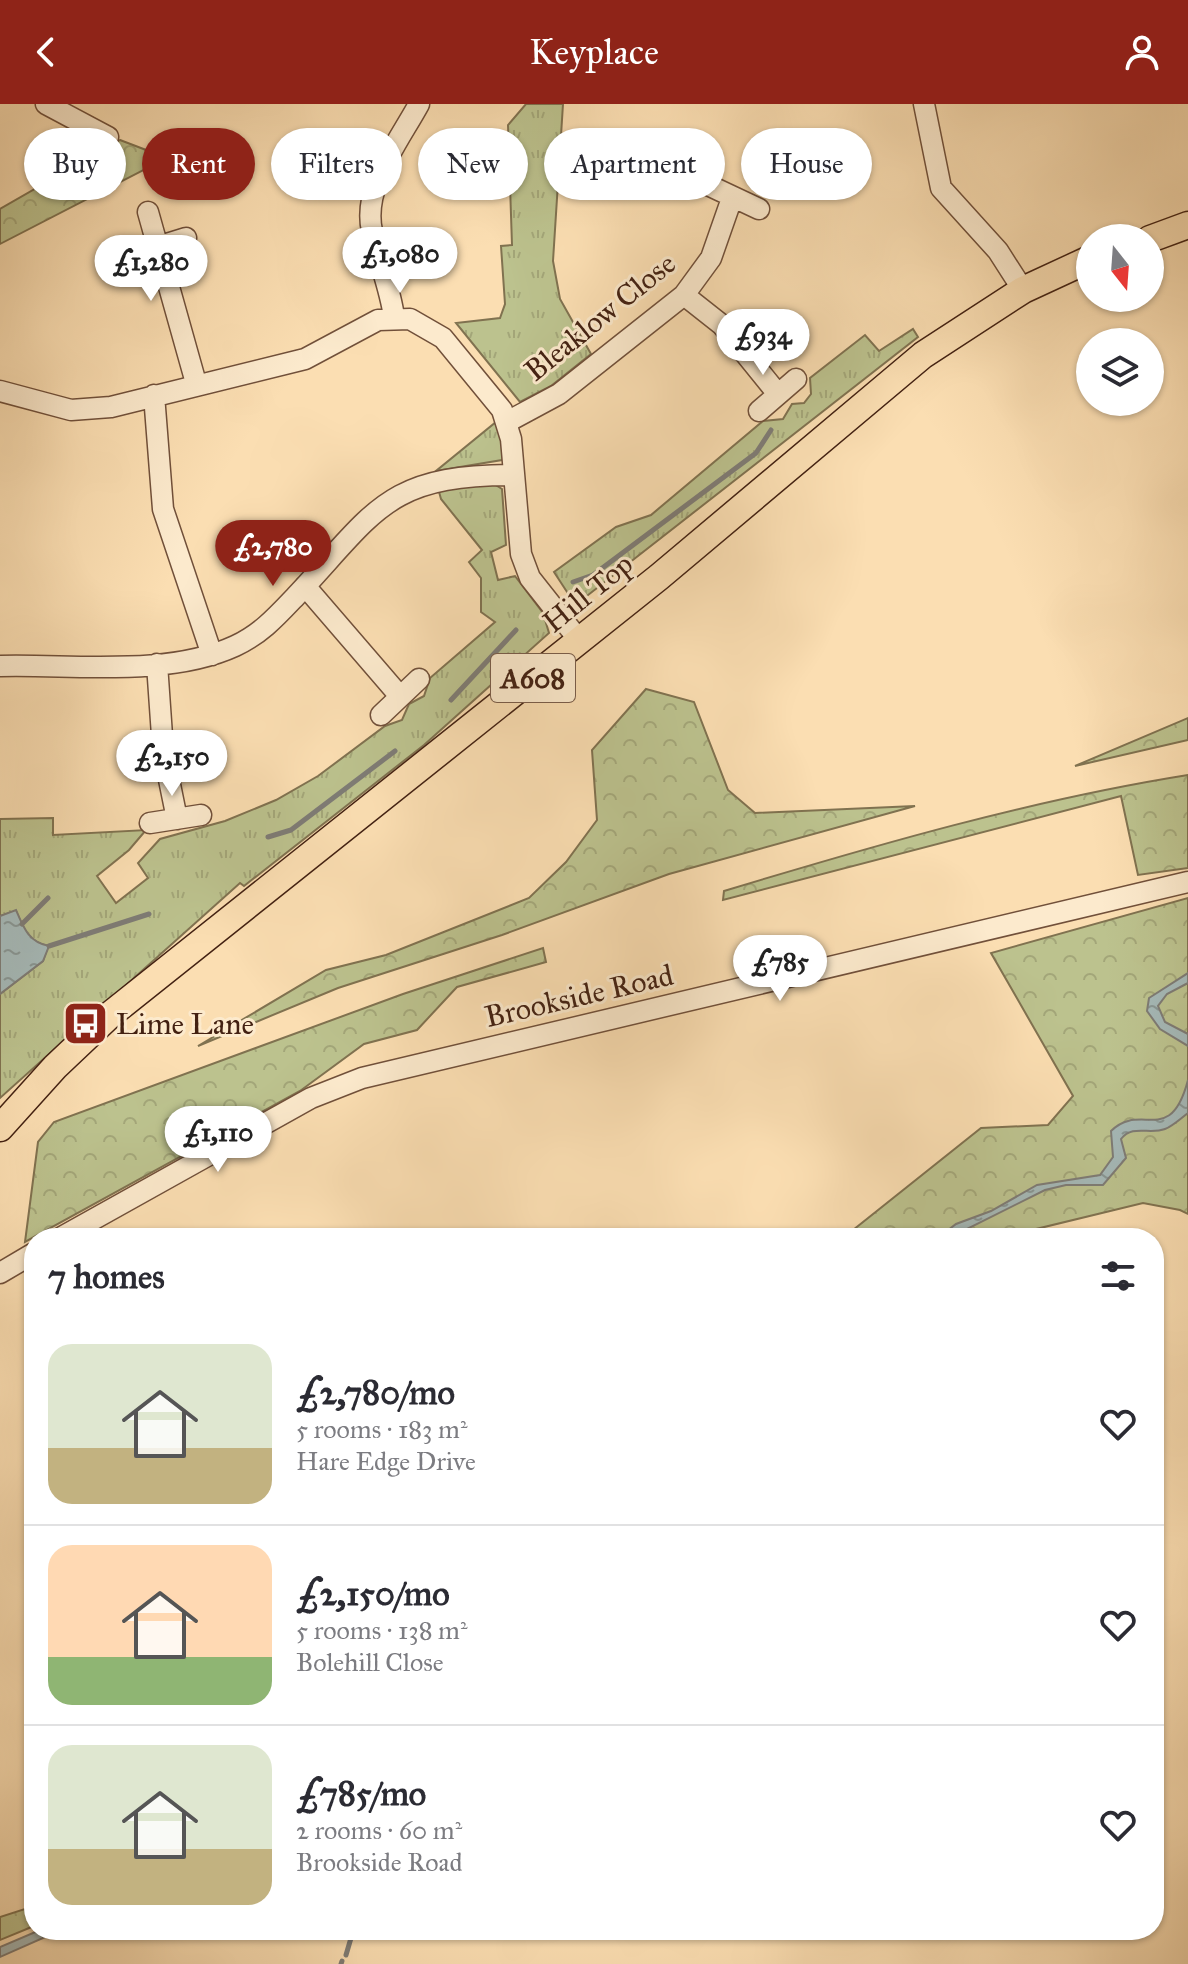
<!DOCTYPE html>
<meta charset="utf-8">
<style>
:root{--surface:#fff;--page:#f7f7f7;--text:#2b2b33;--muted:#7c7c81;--line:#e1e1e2;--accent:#8f2418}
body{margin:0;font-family:"IM FELL Great Primer",serif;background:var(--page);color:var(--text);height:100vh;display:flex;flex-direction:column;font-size:30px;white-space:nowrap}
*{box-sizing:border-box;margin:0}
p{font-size:26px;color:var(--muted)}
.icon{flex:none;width:44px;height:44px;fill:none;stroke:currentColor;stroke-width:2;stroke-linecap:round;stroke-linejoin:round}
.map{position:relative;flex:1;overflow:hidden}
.panel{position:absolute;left:24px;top:1124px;width:1140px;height:712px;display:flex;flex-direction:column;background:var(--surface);border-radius:32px;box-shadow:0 2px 6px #0004}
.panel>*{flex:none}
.top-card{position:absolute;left:24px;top:24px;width:1140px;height:72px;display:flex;gap:16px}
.needle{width:52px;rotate:163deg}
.fabs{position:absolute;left:1076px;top:120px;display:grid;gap:16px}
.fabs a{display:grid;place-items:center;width:88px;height:88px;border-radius:50%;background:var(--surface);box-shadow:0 2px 6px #0004;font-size:40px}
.price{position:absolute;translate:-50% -68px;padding:0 18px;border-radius:28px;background:#fff;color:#222;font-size:26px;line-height:52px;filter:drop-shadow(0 2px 4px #0008)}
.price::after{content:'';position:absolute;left:50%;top:48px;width:24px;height:18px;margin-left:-12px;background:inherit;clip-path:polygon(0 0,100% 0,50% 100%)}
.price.active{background:var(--accent);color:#fff}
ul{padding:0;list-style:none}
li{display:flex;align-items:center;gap:24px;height:200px;padding:0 24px}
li+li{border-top:2px solid var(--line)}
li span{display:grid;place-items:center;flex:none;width:224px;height:160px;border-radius:24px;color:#555}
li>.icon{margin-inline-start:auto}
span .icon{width:96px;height:96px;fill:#fffc;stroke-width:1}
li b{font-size:34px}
h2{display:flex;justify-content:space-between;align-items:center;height:96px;padding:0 24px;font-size:34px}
.tag{padding:0 28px;border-radius:36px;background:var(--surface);box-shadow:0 2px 6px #0004;font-size:28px;line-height:72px}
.tag.active{background:var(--accent);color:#fff}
header{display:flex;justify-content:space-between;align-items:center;height:104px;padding:0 24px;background:var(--accent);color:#fff;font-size:36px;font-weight:600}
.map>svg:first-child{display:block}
</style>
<header><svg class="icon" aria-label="back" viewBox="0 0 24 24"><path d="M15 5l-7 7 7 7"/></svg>Keyplace<svg class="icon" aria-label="person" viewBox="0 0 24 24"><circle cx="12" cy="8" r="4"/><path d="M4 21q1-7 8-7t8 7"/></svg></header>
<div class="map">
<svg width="1188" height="1860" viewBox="0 0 1188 1860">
<defs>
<pattern id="grass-tufts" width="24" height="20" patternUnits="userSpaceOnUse" patternTransform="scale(2)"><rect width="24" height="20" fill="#bcc28e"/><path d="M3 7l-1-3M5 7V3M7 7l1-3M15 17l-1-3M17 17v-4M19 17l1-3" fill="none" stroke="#a3a679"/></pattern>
<pattern id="forest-crowns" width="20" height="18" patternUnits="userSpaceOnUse" patternTransform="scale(2)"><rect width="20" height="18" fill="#bcc28e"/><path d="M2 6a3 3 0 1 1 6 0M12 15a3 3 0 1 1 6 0" fill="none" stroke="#a3a679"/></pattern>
<pattern id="water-ripples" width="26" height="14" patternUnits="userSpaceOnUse" patternTransform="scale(2)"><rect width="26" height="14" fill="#a5b9b8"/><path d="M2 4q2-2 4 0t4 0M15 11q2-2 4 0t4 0" fill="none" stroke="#889694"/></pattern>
</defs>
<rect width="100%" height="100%" fill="#fbdeb2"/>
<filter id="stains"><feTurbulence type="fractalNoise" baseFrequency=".0025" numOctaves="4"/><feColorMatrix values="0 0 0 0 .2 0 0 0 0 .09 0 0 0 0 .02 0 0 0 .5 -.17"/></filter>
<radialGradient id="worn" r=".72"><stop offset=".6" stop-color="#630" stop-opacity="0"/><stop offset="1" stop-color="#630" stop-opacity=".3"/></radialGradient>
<path fill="url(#grass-tufts)" stroke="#807250" stroke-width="2" d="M 526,0 L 563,0 L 553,157 L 560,195 L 591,250 L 551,282 L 520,298 L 456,219 L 500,214 L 505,200 L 501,142 L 512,141 L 508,21 Z
M 913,225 L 918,233 L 583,495 L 569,491 L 554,468 L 616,423 L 651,411 L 763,317 L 783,315 L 792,300 L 804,299 L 811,290 L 810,274 L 865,231 L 879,247 Z
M 496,318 L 507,348 L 502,356 L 436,367 Z
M 494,380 L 502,385 L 506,441 L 491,448 L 498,476 L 515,472 L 543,509 L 549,529 L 424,641 L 244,782 L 240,779 L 0,994 L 0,890 L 43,857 L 48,842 C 28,838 23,824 16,807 L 0,812 L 0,715 L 53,714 L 53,731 L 146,726 L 129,746 L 97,772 L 116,799 L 148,774 L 138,759 L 160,735 L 225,717 L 276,696 L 318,672 L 385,622 L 402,616 L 409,600 L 424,592 L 430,574 L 495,518 L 481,508 L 481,474 L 469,458 L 482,446 L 441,395 L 438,384 Z"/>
<path fill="url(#forest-crowns)" stroke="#807250" stroke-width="2" d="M 120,36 L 167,54 L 0,140 L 0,105 Z
M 646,585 L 694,598 L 728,686 L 755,709 L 915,702 L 669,770 L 502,831 L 338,884 L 198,942 L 326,866 L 386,851 L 529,794 L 566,758 L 597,716 L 592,646 Z
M 1188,614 L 1188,636 L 1075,662 Z
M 1188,671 L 1188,764 L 1138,771 L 1121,692 L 723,796 L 724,787 C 876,741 1031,696 1188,671 Z
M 1188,794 L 1188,1110 L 1180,1106 L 1143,1099 L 999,1134 L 843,1134 L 981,1024 L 1048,1021 L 1073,992 L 991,849 Z
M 543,844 L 546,858 L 457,883 L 417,926 L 364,940 L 300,987 L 25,1138 L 38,1038 L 54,1018 L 403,890 Z
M 34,1802 L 34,1822 L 0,1836 L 0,1813 Z"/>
<path fill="url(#water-ripples)" stroke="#7e7c76" stroke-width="2" d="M 16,806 C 24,825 29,838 49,842 L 43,857 L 0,890 L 0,812 Z
M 1188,869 L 1188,879 L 1167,890 L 1158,902 L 1165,918 L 1188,930 L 1188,942 L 1160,925 L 1147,907 L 1149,894 Z
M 1188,976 L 1188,1009 C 1181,1014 1173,1022 1165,1025 C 1149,1031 1133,1020 1121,1035 L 1126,1054 L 1103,1081 L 1066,1081 L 1045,1086 L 949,1134 L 938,1134 L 956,1120 L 991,1107 L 1037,1081 L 1100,1071 L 1113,1053 L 1111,1027 C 1141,997 1170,1044 1188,976 Z
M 40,1826 L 61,1826 L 0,1853 L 0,1843 Z"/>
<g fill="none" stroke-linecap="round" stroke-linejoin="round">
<path stroke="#7e7c76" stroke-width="5" d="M 573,478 L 593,471 L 756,349 L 771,326
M 451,596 L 516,526
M 268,733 L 291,726 L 395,647
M 22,820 L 48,794
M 49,842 L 149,810
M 346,1851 L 351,1834 L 347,1826
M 341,1860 L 342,1857"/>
<defs>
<path id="minor" d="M 46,0 L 108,33
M 924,0 L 941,84 L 998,147 L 1023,186
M 708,81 L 759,105
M 148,108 L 196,279
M 157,143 L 186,134
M 684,191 L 722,221 L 777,289
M 394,213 C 390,183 378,156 372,127 C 362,83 399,37 419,0
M 0,287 L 71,306 L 111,303 L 305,255 L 378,216 L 410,215 L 443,234 L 502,306 L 511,335 L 521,450 L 530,474 L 579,536
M 154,291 L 163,405 L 212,551
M 759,307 L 796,275
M 507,318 L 559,290 L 684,191 L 711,154 L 732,94
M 305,482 L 398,590
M 157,560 L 163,646 L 177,715
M 0,562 C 74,560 168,573 235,542 C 261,530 277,512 296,492 C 376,407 386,371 513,371
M 381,611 L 419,575
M 150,719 L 201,711
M 60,1134 L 311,994 L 362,974 L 1188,778
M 0,1169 L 34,1149"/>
<path id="major" d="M 1150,135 L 1188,121
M 0,1024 L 55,963 L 111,910 L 659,473 L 923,251 L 1023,186 L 1090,155"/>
</defs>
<use href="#minor" stroke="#71503a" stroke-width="23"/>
<use href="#major" stroke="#432112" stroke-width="29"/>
<use href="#minor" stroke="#fceacd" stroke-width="20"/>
<use href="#major" stroke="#fbdeb2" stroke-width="26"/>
</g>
<defs>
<symbol id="bus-square" viewBox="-11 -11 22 22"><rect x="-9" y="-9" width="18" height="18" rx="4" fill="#8f2418" stroke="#fceacd"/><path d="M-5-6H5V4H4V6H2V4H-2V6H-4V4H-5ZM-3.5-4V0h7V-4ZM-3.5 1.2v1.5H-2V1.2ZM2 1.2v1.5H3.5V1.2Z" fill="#fff"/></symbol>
</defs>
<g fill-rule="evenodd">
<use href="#bus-square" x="60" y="894" width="51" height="51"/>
</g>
<g text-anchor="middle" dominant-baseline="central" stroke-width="6" stroke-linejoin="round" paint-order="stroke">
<rect fill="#fceacd" stroke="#7a5d4a" stroke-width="2" x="491" y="550" width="84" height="48" rx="6"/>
<g font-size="28" font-weight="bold" fill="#432112">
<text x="533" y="574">A608</text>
</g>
<g font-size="30" fill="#432112" stroke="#fceacd">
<text transform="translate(600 213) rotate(-39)">Bleaklow Close</text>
<text transform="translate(588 489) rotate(-39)">Hill Top</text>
<text transform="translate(579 892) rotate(-13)">Brookside Road</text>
</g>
<g font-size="30" fill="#432112" stroke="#fceacd" text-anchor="start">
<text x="116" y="920">Lime Lane</text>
</g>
</g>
<rect width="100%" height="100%" filter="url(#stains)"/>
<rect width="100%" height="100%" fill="url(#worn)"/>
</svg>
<div class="fabs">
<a><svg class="needle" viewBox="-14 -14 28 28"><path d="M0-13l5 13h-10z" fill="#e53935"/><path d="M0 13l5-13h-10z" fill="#7c7c81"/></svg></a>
<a><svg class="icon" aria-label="layers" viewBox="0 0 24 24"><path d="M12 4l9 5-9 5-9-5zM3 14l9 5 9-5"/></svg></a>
</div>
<b class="price" style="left:400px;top:191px">£1,080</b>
<b class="price" style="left:151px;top:199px">£1,280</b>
<b class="price" style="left:763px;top:273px">£934</b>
<b class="price active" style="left:273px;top:484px">£2,780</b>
<b class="price" style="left:172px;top:694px">£2,150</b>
<b class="price" style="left:780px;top:899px">£785</b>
<b class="price" style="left:218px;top:1070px">£1,110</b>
<div class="top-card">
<a class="tag">Buy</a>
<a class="tag active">Rent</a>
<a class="tag">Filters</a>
<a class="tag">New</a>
<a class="tag">Apartment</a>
<a class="tag">House</a>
</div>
<section class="panel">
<h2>7 homes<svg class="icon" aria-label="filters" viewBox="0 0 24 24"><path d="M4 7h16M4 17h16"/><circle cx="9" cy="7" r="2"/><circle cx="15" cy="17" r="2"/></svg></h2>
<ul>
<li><span style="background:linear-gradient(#dfe7d0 65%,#c2b280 0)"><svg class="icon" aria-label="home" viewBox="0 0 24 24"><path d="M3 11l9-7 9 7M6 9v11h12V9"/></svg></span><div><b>£2,780/mo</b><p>5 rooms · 183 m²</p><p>Hare Edge Drive</p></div><svg class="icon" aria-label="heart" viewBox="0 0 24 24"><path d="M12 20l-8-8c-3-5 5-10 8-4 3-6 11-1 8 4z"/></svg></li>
<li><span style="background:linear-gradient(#ffd9b3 70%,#8fb573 0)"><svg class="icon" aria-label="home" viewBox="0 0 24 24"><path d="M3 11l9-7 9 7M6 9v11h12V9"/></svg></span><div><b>£2,150/mo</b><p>5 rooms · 138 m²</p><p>Bolehill Close</p></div><svg class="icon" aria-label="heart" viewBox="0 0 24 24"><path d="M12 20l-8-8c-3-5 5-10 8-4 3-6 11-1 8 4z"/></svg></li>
<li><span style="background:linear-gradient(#dfe7d0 65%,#c2b280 0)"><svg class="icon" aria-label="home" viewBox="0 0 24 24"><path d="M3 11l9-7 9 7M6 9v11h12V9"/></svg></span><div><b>£785/mo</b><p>2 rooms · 60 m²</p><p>Brookside Road</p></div><svg class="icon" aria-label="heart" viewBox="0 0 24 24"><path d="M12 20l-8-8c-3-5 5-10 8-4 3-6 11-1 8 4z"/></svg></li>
</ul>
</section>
</div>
